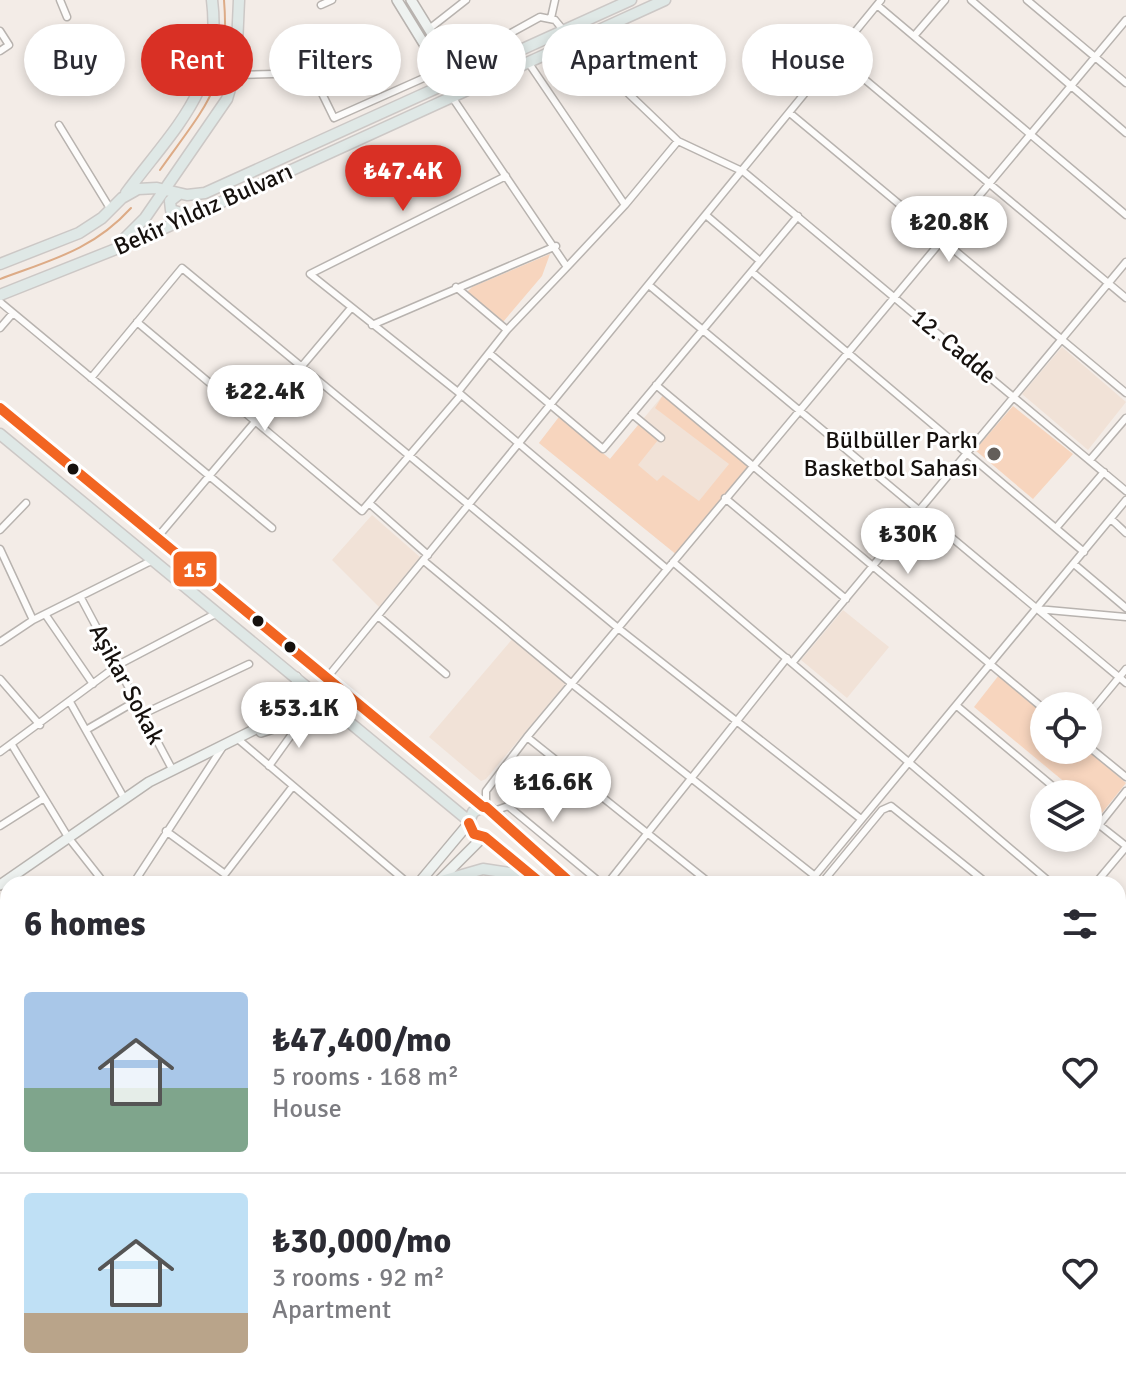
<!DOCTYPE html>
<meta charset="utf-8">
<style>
:root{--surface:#fff;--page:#f2f2f3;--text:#2b2b33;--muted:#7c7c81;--line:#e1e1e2;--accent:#d93025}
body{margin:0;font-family:Signika,sans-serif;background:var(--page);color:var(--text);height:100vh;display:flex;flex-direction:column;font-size:30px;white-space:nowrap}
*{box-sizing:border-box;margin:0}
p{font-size:26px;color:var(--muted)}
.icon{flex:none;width:44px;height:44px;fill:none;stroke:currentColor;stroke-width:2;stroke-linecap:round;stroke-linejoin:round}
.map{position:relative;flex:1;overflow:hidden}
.details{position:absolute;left:0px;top:876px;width:1126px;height:514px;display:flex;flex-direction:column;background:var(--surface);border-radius:24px 24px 0 0;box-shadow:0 4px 12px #0003}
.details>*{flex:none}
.banner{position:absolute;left:24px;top:24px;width:1078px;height:72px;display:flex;gap:16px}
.controls{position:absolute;left:1030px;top:692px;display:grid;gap:16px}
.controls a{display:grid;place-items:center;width:72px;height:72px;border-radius:50%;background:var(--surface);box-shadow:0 4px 12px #0003;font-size:40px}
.price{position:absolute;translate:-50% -68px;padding:0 18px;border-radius:28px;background:#fff;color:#222;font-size:26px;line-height:52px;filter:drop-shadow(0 2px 4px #0008)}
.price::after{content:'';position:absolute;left:50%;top:48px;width:24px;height:18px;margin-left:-12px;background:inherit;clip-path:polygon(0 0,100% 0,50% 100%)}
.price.active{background:var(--accent);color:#fff}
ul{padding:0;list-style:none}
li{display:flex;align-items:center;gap:24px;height:200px;padding:0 24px}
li+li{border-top:2px solid var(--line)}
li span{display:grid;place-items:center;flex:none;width:224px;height:160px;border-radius:8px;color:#555}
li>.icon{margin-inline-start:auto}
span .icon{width:96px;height:96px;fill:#fffc;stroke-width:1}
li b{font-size:34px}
h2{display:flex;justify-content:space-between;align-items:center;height:96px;padding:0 24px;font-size:34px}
.pill{padding:0 28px;border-radius:36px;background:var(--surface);box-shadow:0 4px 12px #0003;font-size:28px;line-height:72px}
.pill.active{background:var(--accent);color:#fff}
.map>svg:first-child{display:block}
</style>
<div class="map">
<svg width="1126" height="1389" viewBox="0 0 1126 1389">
<rect width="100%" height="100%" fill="#f3ece7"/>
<path fill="#f1e2d7" d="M 1062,347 L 1126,402 L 1088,450 L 1022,394 Z
M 663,395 L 750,466 L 677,555 L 539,443 L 559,417 L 610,459 Z
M 372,515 L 420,557 L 379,607 L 332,560 Z
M 843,610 L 889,647 L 847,698 L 801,660 Z
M 514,637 L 567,682 L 486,779 L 481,781 L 429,737 Z
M 8,1174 L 8,1267 L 0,1274 L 0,1178 Z
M 1118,1352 L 1126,1358 L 1126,1389 L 376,1389 L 382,1382 L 1118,1382 Z"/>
<path fill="#f7d5be" d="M 550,254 L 542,276 L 503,322 L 466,293 L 472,287 Z
M 663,395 L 750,466 L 677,555 L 539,443 L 559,417 L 610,459 L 639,424 L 658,440 L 638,465 L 657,481 L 663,475 L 699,501 L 729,464 L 655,408 Z
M 1013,406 L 1073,454 L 1033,499 L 975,450 Z
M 999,675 L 1044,714 L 1044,750 L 1087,750 L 1126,783 L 1102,813 L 1088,802 L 1088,794 L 1079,794 L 974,707 Z
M 1126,984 L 1126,1159 L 1118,1153 L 1118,994 Z"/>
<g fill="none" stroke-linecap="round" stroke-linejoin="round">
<path stroke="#ddab86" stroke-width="2" d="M 160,170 C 206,105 231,84 224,0
M 0,279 C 51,260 93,250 131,208"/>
<defs>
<path id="street" d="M 60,0 L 67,17
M 971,0 L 1126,133
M 1027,0 L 1126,83
M 321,5 L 332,0
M 877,5 L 1126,215
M 551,18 L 555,0
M 429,29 L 466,0
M 0,31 L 9,45 L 0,51
M 914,36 L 945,0
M 581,38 L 606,72 L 678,141
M 838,57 L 1126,298
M 528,62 L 625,205 L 678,141 L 744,172 L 1126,491
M 235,75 L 312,73 L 334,118 L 453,65 L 540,17 L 555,20 L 564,31
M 452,97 L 567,267 L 507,330 L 458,392
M 791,114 L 1126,393
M 59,125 L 111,210
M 506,176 L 310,274 L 458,392 L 667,569
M 707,216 L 760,261
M 567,267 L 625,205
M 752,272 L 1084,552
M 650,286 L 1126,683
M 456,287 L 507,330
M 0,302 L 272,528
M 137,322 L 362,511 L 461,395
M 372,325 L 556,246
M 0,328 L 13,313
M 489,353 L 603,449 L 798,216
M 91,378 L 182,268 L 618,628 L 861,819
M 656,385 L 1044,709
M 632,414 L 661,438
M 1090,460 L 1126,418
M 725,498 L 846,599
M 369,503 L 428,555
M 1111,519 L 1126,533
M 1056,528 L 1104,472
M 0,530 L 26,503
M 156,539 L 351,308
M 0,549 L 33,620
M 424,561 L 572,684 L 815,876
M 673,562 L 1052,884
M 1074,564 L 1126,608
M 81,598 L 172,769
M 1037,609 L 1126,617
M 45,614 L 93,684
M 378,616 L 446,674
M 0,642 L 33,620 L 153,560
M 792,663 L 1126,262
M 0,679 L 40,725
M 326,679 L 881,0
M 70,702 L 124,798
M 957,706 L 1062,794
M 143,714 L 249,664
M 1088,715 L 1126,669
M 86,730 L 136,701
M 527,737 L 711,884
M 239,740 L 409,884
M 12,745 L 68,837 L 105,884
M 1088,746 L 1126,777
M 0,752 L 118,665 L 217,613
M 269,766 L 302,720
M 486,807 L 486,791 L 527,737 L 1126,20
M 494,811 L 508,806 L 602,884
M 1088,816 L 1126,846
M 1099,825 L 1126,791
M 0,826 L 44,798
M 166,831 L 225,874 L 293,786
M 133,884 L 224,745
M 607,884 L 787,658
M 808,884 L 1126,500
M 821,884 L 882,810 L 891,806 L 988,884
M 1095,884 L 1126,847
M 1118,939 L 1126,946
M 0,968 L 8,963
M 1118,1007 L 1123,1001
M 0,1037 L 8,1032
M 0,1042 L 8,1058
M 0,1169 L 8,1165
M 1118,1247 L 1126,1238
M 0,1279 L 8,1273
M 73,1382 L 74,1389
M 84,1382 L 85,1389
M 261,1382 L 269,1389
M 275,1382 L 284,1389
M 1057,1382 L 1066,1389
M 230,1389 L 236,1382
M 313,1389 L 319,1382
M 660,1389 L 666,1382
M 1003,1389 L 1009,1382"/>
<path id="secondary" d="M 397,0 L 448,83
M 411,0 L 459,78
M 261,732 L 310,716 L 339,712
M 439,881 L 483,837
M 418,884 L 469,823
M 0,885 L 149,782 L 288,713 L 299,696 L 296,677
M 0,1339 L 8,1350
M 30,1382 L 36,1389
M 0,1385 L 8,1380"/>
<path id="primary" d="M 126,193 C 174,128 223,87 212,0
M 179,194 L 170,201 L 171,210 L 191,216
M 119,244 L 145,218 L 227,99 L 236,68 L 239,0
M 0,264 L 79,233 L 102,218 L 122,198 L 138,189 L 157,188 L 187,195 L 205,193 L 631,0
M 0,295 L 136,241 L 665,0
M 0,408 L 483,807
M 0,434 L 469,821
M 438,882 L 483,869 L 529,876
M 542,884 L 485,837 L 472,832 L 469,821 L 473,812 L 483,807 L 492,810 L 572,884
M 1118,1337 L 1126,1344
M 1118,1363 L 1126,1370"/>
</defs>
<use href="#street" stroke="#b8b3af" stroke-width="9"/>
<use href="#secondary" stroke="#b8b3af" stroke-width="12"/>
<use href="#primary" stroke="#ccc8c6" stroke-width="13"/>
<use href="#street" stroke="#fdfcfb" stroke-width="6"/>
<use href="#secondary" stroke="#eef2f0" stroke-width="9"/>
<use href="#primary" stroke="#dfe8e6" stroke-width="10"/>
<defs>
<path id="bus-1" d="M 0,408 L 483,807
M 486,807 L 572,884
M 469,823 L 474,834 L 485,837 L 542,884"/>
</defs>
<use href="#bus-1" stroke="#fff" stroke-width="16"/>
<use href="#bus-1" stroke="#f26522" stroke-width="10"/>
</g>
<circle fill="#635e5a" stroke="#fff" stroke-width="3" cx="994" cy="454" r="8"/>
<g fill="#16110e" stroke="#fff" stroke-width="3">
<circle cx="73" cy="469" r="7"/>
<circle cx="258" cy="621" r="7"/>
<circle cx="290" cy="647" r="7"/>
</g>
<g text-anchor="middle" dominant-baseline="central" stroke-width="6" stroke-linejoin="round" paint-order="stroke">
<g font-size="24" fill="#16110e" stroke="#fff">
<text transform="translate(203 209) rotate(-24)">Bekir Yıldız Bulvarı</text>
<text transform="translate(954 346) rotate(40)">12. Cadde</text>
<text transform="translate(127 684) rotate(62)">Aşikar Sokak</text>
</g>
<g font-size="24" fill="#16110e" stroke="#fff" text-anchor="end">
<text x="978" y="440">Bülbüller Parkı<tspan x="978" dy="28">Basketbol Sahası</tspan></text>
</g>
</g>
<rect stroke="#fff" stroke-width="3" x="172" y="550" width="46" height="38" rx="8" fill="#f26522"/>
<g font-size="22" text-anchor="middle" font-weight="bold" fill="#fff">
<text x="195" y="577">15</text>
</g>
</svg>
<div class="controls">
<a><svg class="icon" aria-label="locate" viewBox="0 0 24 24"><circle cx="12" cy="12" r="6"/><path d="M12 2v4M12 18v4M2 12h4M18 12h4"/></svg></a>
<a><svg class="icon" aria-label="layers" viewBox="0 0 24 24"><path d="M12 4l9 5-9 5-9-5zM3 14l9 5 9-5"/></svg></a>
</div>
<b class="price active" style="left:403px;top:213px">₺47.4K</b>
<b class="price" style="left:949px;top:264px">₺20.8K</b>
<b class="price" style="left:265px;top:433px">₺22.4K</b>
<b class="price" style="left:908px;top:576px">₺30K</b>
<b class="price" style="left:299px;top:750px">₺53.1K</b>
<b class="price" style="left:553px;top:824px">₺16.6K</b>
<div class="banner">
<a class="pill">Buy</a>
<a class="pill active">Rent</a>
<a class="pill">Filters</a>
<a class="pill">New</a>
<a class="pill">Apartment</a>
<a class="pill">House</a>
</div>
<section class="details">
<h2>6 homes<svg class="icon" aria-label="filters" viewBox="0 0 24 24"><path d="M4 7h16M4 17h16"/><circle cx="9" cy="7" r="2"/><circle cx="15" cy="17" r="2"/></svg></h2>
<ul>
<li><span style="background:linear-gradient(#a9c7e8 60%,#7fa58c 0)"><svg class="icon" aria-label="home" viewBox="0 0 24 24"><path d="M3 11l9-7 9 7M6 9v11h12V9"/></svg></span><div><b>₺47,400/mo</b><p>5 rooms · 168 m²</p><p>House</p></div><svg class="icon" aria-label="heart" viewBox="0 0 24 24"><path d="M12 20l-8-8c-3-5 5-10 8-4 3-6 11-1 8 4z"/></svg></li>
<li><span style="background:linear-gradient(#bfe0f5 75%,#b9a48a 0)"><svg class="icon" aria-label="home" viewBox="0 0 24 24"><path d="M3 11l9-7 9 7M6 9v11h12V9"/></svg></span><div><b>₺30,000/mo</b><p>3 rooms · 92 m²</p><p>Apartment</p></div><svg class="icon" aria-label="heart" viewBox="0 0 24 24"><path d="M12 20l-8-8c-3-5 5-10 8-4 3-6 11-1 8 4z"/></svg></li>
</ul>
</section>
</div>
